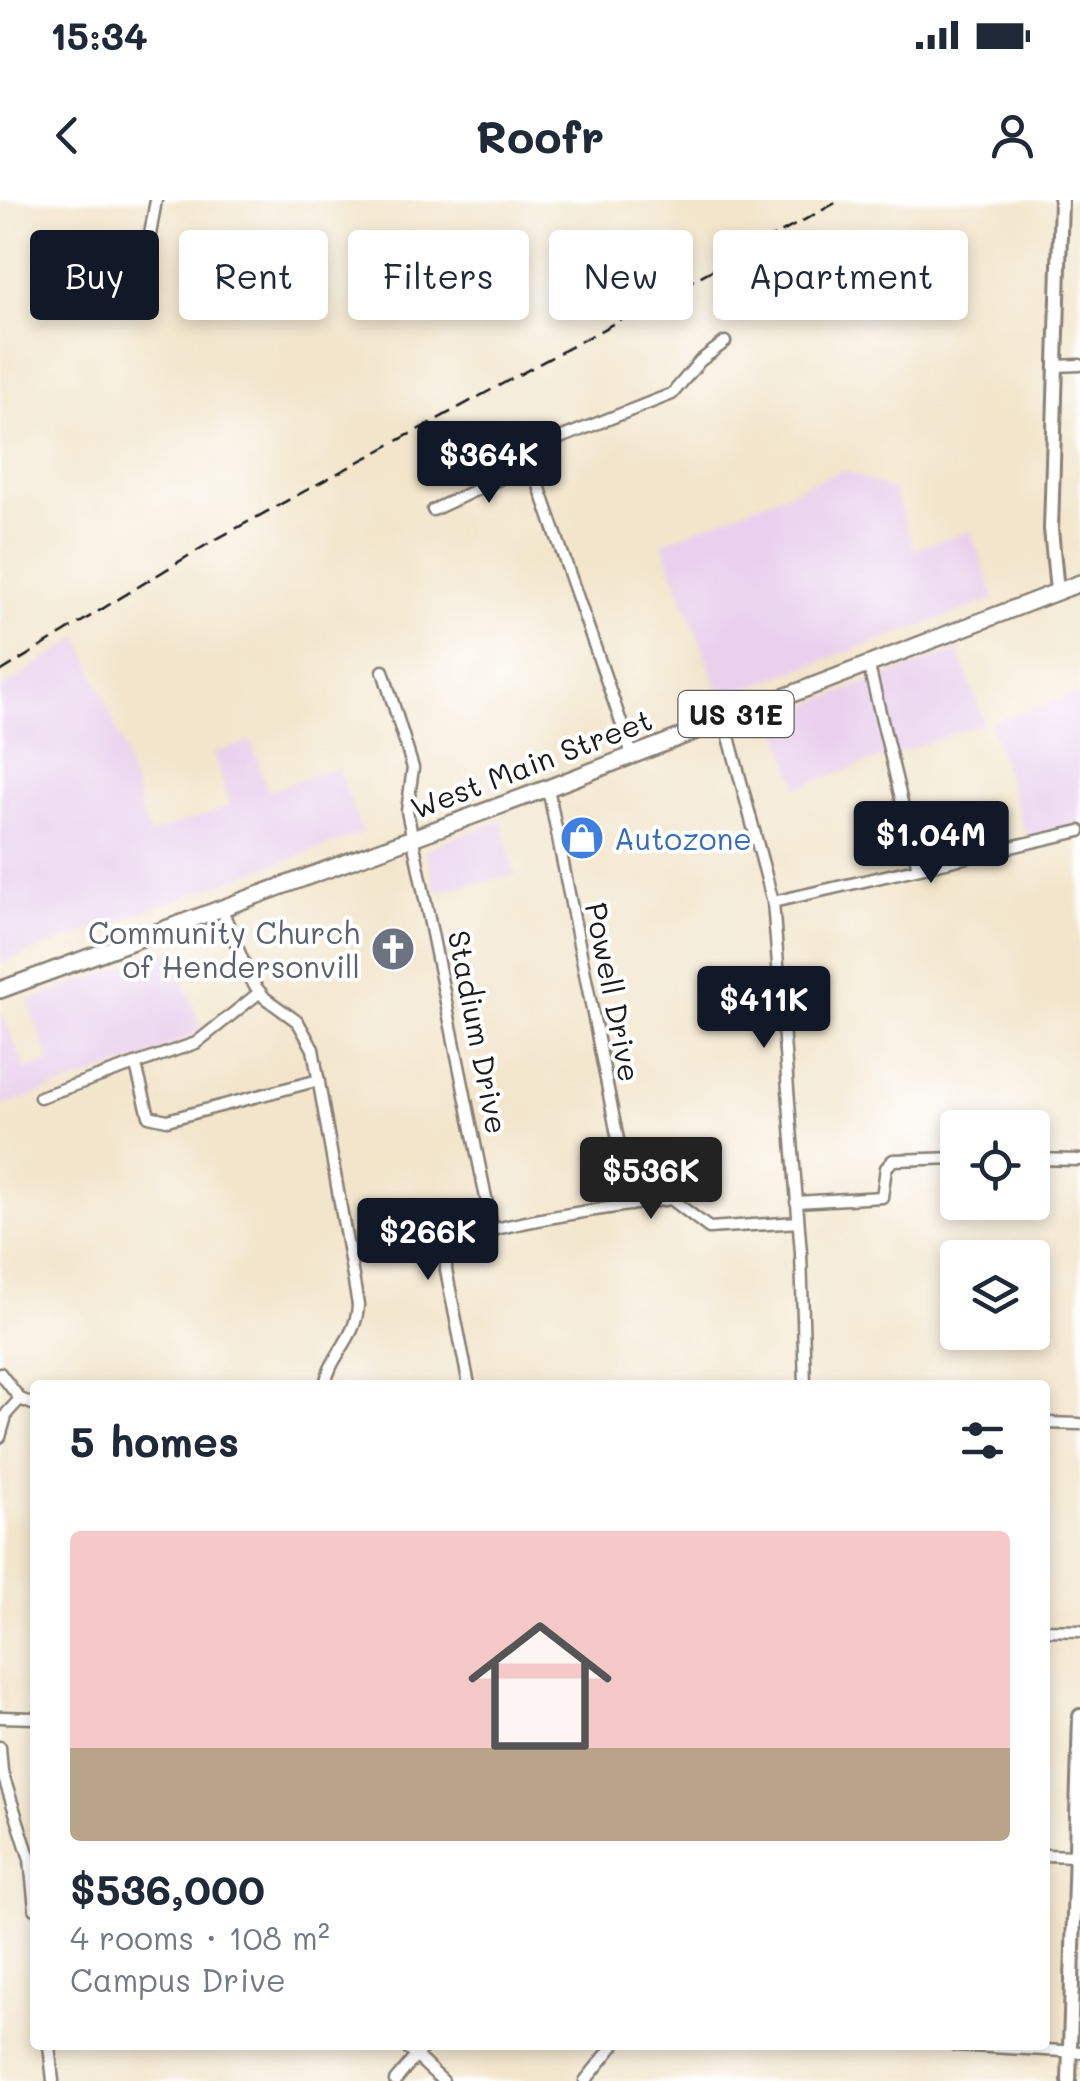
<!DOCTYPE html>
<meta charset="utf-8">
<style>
:root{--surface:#fff;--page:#f6f6f7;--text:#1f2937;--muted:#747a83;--accent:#111827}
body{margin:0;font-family:Mali,sans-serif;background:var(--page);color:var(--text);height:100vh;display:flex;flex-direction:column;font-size:38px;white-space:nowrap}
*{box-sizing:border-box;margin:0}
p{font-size:32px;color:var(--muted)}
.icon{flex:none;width:55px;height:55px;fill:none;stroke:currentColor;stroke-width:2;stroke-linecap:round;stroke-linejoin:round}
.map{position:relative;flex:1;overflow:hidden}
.panel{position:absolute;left:30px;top:1180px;width:1020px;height:670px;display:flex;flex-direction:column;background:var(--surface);border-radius:10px;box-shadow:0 5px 15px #0003}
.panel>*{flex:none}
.top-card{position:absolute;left:30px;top:30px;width:1020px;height:90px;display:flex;gap:20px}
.tools{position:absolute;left:940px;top:910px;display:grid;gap:20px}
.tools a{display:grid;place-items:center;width:110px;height:110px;border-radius:10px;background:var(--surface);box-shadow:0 5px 15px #0003;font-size:50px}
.price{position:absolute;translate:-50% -85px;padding:0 22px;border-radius:10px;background:var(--accent);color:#fff;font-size:32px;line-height:65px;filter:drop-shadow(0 2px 5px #0008)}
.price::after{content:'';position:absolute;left:50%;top:60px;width:30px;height:22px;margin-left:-15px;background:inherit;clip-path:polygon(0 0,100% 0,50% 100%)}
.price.selected{background:#222;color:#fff}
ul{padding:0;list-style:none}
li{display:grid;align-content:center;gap:20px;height:530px;padding:0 40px}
li span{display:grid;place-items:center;height:310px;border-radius:10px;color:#555}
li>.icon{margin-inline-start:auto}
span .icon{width:180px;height:180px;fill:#fffc;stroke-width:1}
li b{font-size:42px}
h2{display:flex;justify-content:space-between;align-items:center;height:120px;padding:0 40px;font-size:42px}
.pill{padding:0 35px;border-radius:10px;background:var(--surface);box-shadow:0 5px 15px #0003;font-size:35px;line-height:90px}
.pill.selected{background:var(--accent);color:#fff}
.status{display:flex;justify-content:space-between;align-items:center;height:70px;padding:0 50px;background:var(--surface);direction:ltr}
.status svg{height:28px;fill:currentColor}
header{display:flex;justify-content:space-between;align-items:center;height:130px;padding:0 40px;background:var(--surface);font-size:45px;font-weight:700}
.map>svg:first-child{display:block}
</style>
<div class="status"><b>15:34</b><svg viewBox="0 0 49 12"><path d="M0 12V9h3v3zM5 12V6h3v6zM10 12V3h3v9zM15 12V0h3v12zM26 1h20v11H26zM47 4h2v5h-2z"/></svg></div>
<header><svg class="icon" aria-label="back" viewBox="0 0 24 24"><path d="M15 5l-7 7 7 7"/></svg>Roofr<svg class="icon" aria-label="person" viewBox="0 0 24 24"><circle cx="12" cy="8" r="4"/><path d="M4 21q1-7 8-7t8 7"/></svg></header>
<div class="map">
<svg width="1080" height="1881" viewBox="0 0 1080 1881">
<rect width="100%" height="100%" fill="#fff"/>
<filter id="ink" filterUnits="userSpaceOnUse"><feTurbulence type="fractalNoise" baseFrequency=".01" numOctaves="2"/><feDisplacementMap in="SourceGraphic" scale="20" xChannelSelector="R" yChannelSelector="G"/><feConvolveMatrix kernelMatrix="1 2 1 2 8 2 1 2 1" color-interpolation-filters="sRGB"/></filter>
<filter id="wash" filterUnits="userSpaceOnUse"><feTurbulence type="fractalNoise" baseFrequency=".0048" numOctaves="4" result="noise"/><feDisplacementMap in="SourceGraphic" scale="40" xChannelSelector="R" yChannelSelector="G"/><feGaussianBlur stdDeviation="2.25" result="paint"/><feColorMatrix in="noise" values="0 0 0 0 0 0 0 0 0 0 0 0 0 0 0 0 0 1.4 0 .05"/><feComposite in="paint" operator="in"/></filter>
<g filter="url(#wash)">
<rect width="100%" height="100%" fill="#f2e5cb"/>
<path fill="#e9d1ed" d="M 843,270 L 894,291 L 914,349 L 971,331 L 995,399 L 721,497 L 662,343 Z
M 80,437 L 120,539 L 148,634 L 230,607 L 213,553 L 251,541 L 268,591 L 337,568 L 362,633 L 0,763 L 0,490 Z
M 958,450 L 984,523 L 797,587 L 775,516 Z
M 1080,493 L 1080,624 L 1026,636 L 990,523 Z
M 502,620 L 515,675 L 436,691 L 426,649 Z
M 172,749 L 202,831 L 142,859 L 0,907 L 0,809 L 26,870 L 50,862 L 28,801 Z"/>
</g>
<g filter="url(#ink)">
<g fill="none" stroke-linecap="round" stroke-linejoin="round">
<defs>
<path id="minor" d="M 128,112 L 142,81 L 156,0
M 1056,166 L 1080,165
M 433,310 L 529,265
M 868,463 L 918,668
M 383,471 L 413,568 L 407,611 L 493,1032
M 724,518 L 773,702 L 801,1053 L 805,1185
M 632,554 L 527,251 L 672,194 L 700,161 L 725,142
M 548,588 L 631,1005
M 773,702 L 1080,631
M 221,707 L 251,781 L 265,798 L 298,822 L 313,849 L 358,1105 C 357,1138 330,1155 325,1185
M 136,866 L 149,916 L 167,920 L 319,880
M 40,897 L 196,843 L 260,792
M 1032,959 L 1080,960
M 796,1002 L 882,997 L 886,968 L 893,960 L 958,958
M 0,1173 L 20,1199 L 35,1205
M 469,1185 L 446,1070 C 446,1059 446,1049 457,1043 C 488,1023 628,1005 671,999 L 709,1028 L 798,1022
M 1045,1223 L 1080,1224
M 0,1237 L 7,1213 L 20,1199
M 1045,1430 L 1080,1431
M 0,1517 L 35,1518
M 0,1547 L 2,1572 L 30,1659 L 35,1709
M 1045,1655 L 1076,1656
M 49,1845 L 53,1881
M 404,1845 L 443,1881
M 955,1845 L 1080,1852
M 395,1881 L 425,1845
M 585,1881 L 614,1845"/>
<path id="tertiary" d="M 1057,391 L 1051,329 L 1061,0
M 1069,1881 L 1080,1516"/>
<path id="primary" d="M 0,790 L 548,588 L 1080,383"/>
</defs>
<use href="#minor" stroke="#878074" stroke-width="15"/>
<use href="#tertiary" stroke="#878074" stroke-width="18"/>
<use href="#primary" stroke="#878074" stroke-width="20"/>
<use href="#minor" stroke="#fff" stroke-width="10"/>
<use href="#tertiary" stroke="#fff" stroke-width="12"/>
<use href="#primary" stroke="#fff" stroke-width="15"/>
<path stroke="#1c1c1c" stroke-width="2.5" stroke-dasharray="15 8" stroke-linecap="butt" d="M 0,472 L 211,342 L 841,0"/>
</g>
</g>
<defs>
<symbol id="shop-disc" viewBox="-11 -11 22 22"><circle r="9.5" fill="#3f7fe0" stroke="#fff"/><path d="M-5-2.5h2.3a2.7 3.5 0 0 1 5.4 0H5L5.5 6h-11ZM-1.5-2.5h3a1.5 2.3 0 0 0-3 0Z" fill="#fff"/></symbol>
<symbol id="church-disc" viewBox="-11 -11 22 22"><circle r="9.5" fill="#6b7280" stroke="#fff"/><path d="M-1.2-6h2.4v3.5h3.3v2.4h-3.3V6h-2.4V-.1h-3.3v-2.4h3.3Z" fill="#fff"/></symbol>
</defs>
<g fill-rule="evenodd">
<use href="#shop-disc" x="557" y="613" width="50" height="50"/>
<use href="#church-disc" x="368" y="724" width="50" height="50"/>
</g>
<g text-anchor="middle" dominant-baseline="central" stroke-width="8" stroke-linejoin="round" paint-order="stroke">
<rect fill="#fff" stroke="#606060" stroke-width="2.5" x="678.5" y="491" width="115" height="46" rx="8"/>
<g font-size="28" font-weight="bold" fill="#1c1c1c">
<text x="736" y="514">US 31E</text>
</g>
<g font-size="30" fill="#1c1c1c" stroke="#fff">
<text transform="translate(531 563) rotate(-21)">West Main Street</text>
<text transform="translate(614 792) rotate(79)">Powell Drive</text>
<text transform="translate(479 832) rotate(79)">Stadium Drive</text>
</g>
<g font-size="30" fill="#366cbe" stroke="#fff" text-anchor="start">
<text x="614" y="638">Autozone</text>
</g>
<g font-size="30" fill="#5b616d" stroke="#fff" text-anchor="end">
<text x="360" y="732">Community Church<tspan x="360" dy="34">of Hendersonvill</tspan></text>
</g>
</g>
</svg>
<div class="tools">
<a><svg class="icon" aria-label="locate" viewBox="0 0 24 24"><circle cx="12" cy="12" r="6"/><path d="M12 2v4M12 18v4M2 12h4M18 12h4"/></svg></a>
<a><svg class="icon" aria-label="layers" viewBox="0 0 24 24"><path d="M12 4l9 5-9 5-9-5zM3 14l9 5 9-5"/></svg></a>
</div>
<b class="price" style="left:489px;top:306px">$364K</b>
<b class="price" style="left:931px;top:686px">$1.04M</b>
<b class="price" style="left:764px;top:851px">$411K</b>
<b class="price selected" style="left:651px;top:1022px">$536K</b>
<b class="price" style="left:428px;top:1083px">$266K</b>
<div class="top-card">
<a class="pill selected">Buy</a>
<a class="pill">Rent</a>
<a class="pill">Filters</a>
<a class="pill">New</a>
<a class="pill">Apartment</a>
</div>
<section class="panel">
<h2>5 homes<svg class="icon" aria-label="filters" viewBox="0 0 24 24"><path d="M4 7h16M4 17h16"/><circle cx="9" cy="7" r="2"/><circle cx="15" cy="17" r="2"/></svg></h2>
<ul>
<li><span style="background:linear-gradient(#f6c9c9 70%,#b9a48a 0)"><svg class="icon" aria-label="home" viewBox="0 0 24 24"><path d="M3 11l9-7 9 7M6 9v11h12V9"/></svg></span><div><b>$536,000</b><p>4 rooms · 108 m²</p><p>Campus Drive</p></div></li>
</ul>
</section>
</div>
